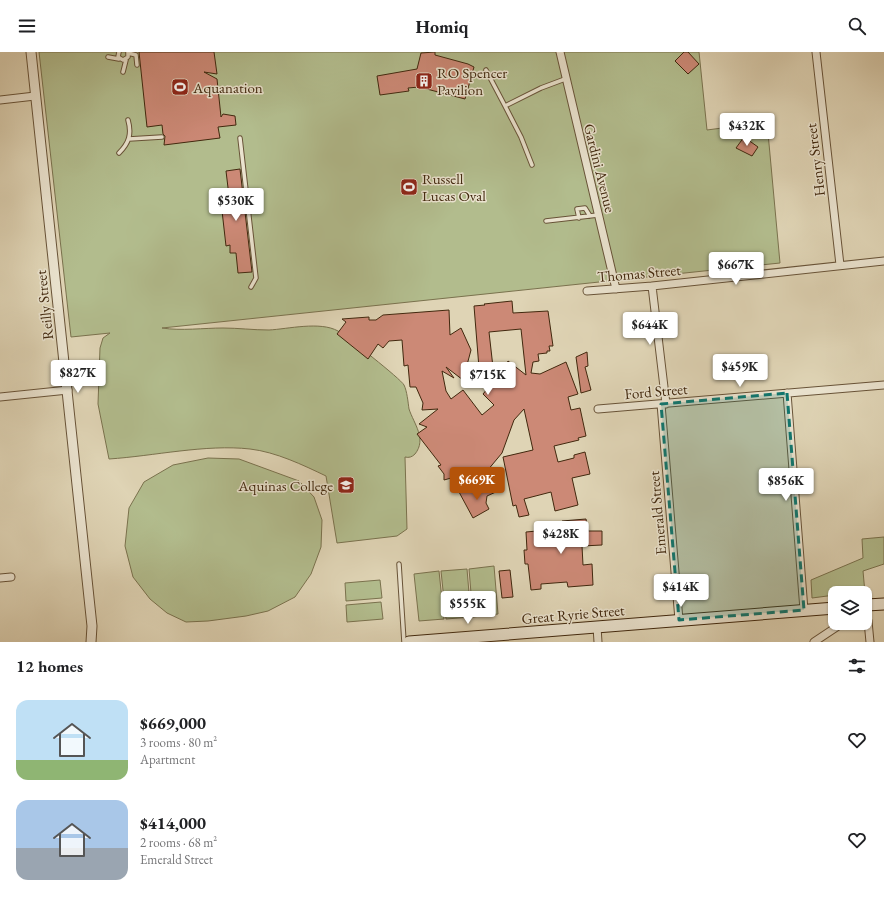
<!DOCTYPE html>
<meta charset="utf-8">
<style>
:root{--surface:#fff;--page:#f2f2f2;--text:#202124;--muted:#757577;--accent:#b45309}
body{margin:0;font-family:"EB Garamond",serif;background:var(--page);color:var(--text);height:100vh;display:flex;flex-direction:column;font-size:15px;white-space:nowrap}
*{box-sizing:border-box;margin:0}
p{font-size:13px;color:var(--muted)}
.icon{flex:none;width:22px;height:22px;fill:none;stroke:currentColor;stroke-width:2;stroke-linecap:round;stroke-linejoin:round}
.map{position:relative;height:590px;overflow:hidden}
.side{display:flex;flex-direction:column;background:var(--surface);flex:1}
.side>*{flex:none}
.tools{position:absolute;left:828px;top:534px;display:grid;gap:8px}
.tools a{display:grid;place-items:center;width:44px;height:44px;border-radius:8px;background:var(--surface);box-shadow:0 1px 3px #0004;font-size:20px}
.price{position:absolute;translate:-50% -34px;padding:0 9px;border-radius:4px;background:#fff;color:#222;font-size:13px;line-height:26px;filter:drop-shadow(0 1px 2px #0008)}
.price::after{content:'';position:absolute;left:50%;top:24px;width:12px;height:9px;margin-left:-6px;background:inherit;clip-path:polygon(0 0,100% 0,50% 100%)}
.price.on{background:var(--accent);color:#fff}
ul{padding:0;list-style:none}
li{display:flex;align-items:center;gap:12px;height:100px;padding:0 16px}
li span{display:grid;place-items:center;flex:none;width:112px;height:80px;border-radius:12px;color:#555}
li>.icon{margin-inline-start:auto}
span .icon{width:48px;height:48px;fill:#fffc;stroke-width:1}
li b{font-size:17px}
h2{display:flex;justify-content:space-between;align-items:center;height:48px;padding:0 16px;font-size:17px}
header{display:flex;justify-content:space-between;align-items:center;height:52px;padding:0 16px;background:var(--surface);font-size:18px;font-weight:700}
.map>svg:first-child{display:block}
</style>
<header><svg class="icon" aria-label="menu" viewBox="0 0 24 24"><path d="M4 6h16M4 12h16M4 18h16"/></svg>Homiq<svg class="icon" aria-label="search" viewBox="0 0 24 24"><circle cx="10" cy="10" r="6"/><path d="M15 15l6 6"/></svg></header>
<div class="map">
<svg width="884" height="590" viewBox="0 0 884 590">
<rect width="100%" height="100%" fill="#dfd4b5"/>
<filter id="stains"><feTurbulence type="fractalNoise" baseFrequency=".005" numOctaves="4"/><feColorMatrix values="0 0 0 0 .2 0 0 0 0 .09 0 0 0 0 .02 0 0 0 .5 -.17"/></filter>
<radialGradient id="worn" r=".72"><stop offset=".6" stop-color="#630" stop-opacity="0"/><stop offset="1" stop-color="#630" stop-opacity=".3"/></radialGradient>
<path fill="#b2bc8d" stroke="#7a724e" d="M 39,0 L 699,0 L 707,78 L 767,70 L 780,211 L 162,276 C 181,279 204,276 223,276 C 238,276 253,278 269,278 C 288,277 320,269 338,279 C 346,284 401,327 404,333 C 407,339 408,350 409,357 C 414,372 427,387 415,402 C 412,405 409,406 405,405 L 407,477 L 397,484 L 337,491 L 326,424 C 303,413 276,400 250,397 C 206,392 154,404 109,407 L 98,352 L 100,296 L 103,286 L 110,281 L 71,285 Z
M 208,406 L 239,407 L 299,429 L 314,445 L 322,468 L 321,495 L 311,522 L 295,545 L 268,559 L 246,564 L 208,569 L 186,570 L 167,561 L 150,547 L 133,525 L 125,494 L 129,456 L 144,430 L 173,413 Z
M 884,485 L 884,512 L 863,519 L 865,541 L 835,541 L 835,543 L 812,546 L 811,528 L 863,506 L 862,487 Z
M 494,514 L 498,562 L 473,565 L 469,517 Z
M 467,517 L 471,565 L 446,567 L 441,519 Z
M 439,519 L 444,567 L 419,569 L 414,522 Z
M 380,528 L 382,546 L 346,549 L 345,531 Z
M 381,550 L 383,567 L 347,570 L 346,553 Z"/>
<path fill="#cc8976" stroke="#41280e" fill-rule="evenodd" d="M 139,0 L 214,0 L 217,22 L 204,20 L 217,27 L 221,65 L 223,62 L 235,64 L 236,73 L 218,75 L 220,86 L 164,93 L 165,84 L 163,82 L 162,73 L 147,75 Z
M 435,0 L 435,3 L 468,12 L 474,15 L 465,47 L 419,35 L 408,36 L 409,39 L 380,43 L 377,24 L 417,17 L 421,1 Z
M 684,0 L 688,0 L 699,12 L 688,22 L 675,9 Z
M 744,85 L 758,95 L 752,104 L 736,96 Z
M 240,117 L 252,220 L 238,221 L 236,201 L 230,201 L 230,193 L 226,194 L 221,150 L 224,150 L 224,145 L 229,144 L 226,119 Z
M 512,249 L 513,261 L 548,259 L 553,294 L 549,294 L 550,299 L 547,299 L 547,301 L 538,302 L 539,309 L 533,310 L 531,321 L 540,322 L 566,310 L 578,342 L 568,345 L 571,358 L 580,356 L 586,384 L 578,386 L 579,388 L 554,394 L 558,410 L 574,406 L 574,403 L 585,400 L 590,422 L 572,426 L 578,453 L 555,459 L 551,440 L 524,447 L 529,463 L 519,465 L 516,453 L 513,454 L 503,405 L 533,398 L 524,357 L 514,368 L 502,401 L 487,419 L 472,428 L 469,421 L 444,428 L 444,422 L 438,414 L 441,413 L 417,382 L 427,375 L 419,372 L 438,357 L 422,358 L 423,351 L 416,335 L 410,335 L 408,313 L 404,314 L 402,288 L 389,289 L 383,296 L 378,292 L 368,307 L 337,282 L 346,270 L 342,267 L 369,265 L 369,268 L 376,268 L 383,263 L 449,258 L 450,283 L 461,276 L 471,298 L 463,328 L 446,315 L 454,326 L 442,319 L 446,339 L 451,347 L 463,338 L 482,363 L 494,353 L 483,342 L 488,336 L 490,327 L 486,315 L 479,316 L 474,254 L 485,253 L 484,252 ZM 521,277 L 526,323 L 508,309 L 504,317 L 494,324 L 489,280 Z
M 587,300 L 588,314 L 585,315 L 591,338 L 581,341 L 576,305 Z
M 488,434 L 498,439 L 487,444 L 486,451 L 489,457 L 473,466 L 459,440 L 483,439 Z
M 586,467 L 588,479 L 602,479 L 602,493 L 582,494 L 583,513 L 592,512 L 593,533 L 568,535 L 567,530 L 541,532 L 541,537 L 531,538 L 528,512 L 525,512 L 524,498 L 527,498 L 526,480 L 559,477 L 559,474 L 563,474 L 562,469 Z
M 510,518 L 513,545 L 502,546 L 499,519 Z"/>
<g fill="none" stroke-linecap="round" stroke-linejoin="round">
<defs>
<path id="service" d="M 119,0 L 118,5 L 123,8 L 128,5 L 128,0
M 128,1 L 136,3 L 137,13
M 108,5 L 119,7
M 486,18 L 505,54 L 541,36 L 565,27
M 123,20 L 126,8
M 505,54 L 521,85 L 532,113
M 240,86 L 256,226 L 251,235
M 129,87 L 162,85
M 119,101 C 129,91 132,82 128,68
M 579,166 L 577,157 L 585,156 L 590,164
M 546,169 L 598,163
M 399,512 L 404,590"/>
<path id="minor" d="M 560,0 L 616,237
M 816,0 L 840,213
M 0,48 L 35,44
M 652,234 L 666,352
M 587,239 L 652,234 L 884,209
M 787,341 L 804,558
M 0,345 L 68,338
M 661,352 L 679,568
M 598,357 L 884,333
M 0,526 L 11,525
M 865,559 L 868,569 L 870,590
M 597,575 L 598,590
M 814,590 L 838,574 L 840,571"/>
<path id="tertiary" d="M 31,0 L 92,574 L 91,590"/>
<path id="secondary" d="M 867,553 L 884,552
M 409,590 L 835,556"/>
</defs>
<use href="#service" stroke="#685338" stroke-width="5.5"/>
<use href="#minor" stroke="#685338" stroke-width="9"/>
<use href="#tertiary" stroke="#685338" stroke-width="11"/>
<use href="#secondary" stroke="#41280e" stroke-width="13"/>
<use href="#service" stroke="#eae3cf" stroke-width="3.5"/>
<use href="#minor" stroke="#eae3cf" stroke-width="7"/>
<use href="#tertiary" stroke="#eae3cf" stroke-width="9"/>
<use href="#secondary" stroke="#eae3cf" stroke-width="11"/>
</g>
<path fill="#0f766e" fill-opacity="0.2" stroke="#0f766e" stroke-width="3" stroke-dasharray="8 5" stroke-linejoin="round" d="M 787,341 L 804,558 L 679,568 L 661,352 Z"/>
<defs>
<symbol id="building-square" viewBox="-11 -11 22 22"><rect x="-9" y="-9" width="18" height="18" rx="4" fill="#8f2418" stroke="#eae3cf"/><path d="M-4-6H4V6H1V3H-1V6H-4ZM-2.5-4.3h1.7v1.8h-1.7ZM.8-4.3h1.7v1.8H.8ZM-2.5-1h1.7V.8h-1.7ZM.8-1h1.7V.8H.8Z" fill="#fff"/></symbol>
<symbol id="stadium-square" viewBox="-11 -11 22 22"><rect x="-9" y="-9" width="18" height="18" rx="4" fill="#8f2418" stroke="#eae3cf"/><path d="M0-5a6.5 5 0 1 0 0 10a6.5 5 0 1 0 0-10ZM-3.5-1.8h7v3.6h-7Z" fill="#fff"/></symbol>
<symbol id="school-square" viewBox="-11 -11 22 22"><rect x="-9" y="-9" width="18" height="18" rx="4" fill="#8f2418" stroke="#eae3cf"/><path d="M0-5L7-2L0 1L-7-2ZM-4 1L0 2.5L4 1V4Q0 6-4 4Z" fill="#fff"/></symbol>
</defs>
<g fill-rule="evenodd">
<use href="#building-square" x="414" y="19" width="20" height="20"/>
<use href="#stadium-square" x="170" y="25" width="20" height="20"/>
<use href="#stadium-square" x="399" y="125" width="20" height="20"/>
<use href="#school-square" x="336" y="423" width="20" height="20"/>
</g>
<g text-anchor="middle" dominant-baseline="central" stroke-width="3" stroke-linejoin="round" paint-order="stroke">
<g font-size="15" fill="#41280e" stroke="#eae3cf" text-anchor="start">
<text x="437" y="20">RO Spencer<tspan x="437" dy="17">Pavilion</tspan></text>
<text x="193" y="35">Aquanation</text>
<text x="422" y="126">Russell<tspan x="422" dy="17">Lucas Oval</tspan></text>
<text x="333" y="433" text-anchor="end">Aquinas College</text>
</g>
<g font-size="15" fill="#41280e" stroke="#eae3cf">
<text transform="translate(815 108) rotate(-97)">Henry Street</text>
<text transform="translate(600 116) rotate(76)">Gardini Avenue</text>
<text transform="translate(639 221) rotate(-5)">Thomas Street</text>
<text transform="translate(44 253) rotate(-96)">Reilly Street</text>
<text transform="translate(656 339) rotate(-5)">Ford Street</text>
<text transform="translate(657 461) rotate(-95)">Emerald Street</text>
<text transform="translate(573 562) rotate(-5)">Great Ryrie Street</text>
</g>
</g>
<rect width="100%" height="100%" filter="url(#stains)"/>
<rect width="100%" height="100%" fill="url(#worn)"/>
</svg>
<div class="tools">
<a><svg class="icon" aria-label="layers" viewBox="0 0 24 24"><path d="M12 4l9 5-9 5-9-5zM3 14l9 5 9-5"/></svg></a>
</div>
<b class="price" style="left:747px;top:95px">$432K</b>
<b class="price" style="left:236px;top:170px">$530K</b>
<b class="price" style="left:736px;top:234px">$667K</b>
<b class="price" style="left:650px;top:294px">$644K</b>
<b class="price" style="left:740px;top:336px">$459K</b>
<b class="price" style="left:78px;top:342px">$827K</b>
<b class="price" style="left:488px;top:344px">$715K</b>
<b class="price on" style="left:477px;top:449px">$669K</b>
<b class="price" style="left:786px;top:450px">$856K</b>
<b class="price" style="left:561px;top:503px">$428K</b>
<b class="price" style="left:681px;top:556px">$414K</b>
<b class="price" style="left:468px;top:573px">$555K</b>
</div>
<section class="side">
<h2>12 homes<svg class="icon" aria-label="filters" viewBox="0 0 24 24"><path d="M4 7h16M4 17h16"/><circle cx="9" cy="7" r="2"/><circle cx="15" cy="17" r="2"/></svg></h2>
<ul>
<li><span style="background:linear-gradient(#bfe0f5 75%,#8fb573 0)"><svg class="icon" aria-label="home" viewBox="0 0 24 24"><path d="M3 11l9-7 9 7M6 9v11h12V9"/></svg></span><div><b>$669,000</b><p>3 rooms · 80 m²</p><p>Apartment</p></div><svg class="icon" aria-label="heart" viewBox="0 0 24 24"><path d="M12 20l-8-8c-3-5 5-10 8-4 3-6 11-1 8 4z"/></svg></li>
<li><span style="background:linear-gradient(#a9c7e8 60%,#9aa5b1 0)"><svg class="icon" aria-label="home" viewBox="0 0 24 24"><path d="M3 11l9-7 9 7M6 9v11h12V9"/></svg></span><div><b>$414,000</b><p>2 rooms · 68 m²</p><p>Emerald Street</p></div><svg class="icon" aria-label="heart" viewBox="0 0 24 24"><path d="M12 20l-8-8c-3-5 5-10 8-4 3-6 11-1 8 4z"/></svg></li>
</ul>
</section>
